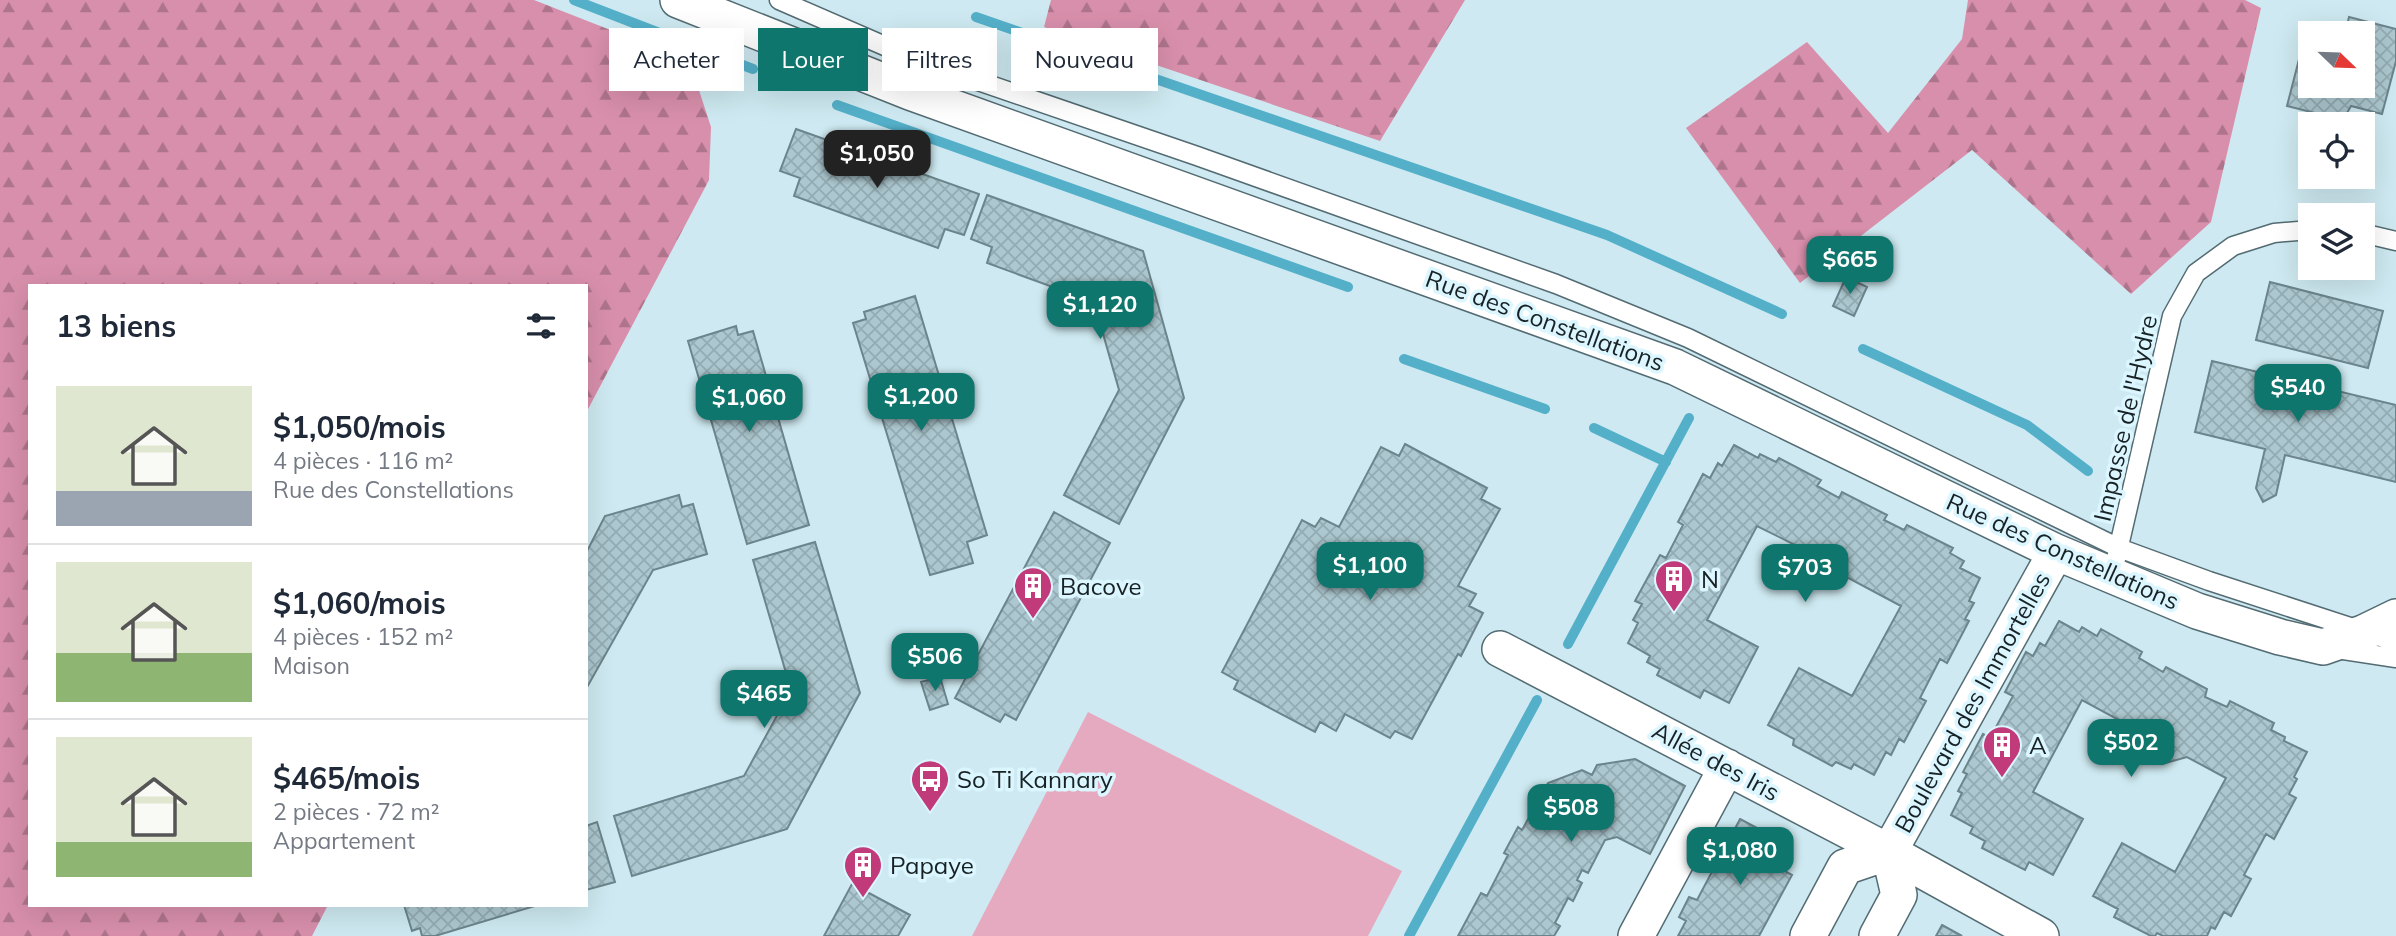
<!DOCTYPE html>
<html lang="fr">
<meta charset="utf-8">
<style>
:root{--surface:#fff;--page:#f6f6f7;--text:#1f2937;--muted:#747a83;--line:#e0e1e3;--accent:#0f766e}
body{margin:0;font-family:Mulish,sans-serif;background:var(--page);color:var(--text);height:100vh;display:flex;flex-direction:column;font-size:26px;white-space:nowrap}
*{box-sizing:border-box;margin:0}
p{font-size:23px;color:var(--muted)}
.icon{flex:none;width:38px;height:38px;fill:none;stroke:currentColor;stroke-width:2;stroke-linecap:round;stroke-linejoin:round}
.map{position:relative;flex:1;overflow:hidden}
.details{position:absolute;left:28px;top:284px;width:560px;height:623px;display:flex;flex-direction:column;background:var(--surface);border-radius:0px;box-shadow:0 7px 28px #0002}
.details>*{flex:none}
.banner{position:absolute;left:609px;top:28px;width:665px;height:63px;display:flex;gap:14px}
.needle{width:46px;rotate:113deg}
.fabs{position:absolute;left:2298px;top:21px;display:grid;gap:14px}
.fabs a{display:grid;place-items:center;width:77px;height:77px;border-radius:0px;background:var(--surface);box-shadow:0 7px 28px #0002;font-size:35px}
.price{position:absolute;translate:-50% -60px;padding:0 16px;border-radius:14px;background:var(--accent);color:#fff;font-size:23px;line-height:46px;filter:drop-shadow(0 2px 4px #0008)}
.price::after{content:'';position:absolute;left:50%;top:42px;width:21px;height:16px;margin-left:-10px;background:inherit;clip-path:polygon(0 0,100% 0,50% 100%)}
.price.on{background:#222;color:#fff}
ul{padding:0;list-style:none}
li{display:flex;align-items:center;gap:21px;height:175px;padding:0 28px}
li+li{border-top:2px solid var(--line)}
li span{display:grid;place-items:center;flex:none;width:196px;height:140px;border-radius:0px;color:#555}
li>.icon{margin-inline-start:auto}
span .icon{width:84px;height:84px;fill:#fffc;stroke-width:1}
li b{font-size:30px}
h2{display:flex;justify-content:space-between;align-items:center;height:84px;padding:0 28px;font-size:30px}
.tag{padding:0 24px;border-radius:0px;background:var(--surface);box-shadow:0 7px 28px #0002;font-size:24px;line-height:63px}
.tag.on{background:var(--accent);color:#fff}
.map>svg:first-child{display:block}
</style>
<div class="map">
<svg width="2396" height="936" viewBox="0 0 2396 936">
<defs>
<pattern id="forest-firs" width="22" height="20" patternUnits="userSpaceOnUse" patternTransform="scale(1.75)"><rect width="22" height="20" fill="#d88fab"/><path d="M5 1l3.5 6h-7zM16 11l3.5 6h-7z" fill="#ae748b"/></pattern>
<pattern id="building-cross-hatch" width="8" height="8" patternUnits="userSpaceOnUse" patternTransform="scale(1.75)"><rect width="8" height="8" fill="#acc7cf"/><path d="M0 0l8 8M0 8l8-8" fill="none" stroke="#93abb2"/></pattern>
</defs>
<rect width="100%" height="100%" fill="#cee9f1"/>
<path fill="#e6aac0" d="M 1088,712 L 1402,871 L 1368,936 L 972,936 Z"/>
<path fill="url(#forest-firs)" d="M 0,0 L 534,0 L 674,55 L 696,81 L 711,127 L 709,180 L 586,413 L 586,285 L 30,285 L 30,905 L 328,905 L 312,936 L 0,936 Z
M 1051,0 L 1465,0 L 1380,141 L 1044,27 Z
M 1968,0 L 2245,0 L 2261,8 L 2211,222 L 2131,294 L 1972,150 L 1800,283 L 1686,128 L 1807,42 L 1888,133 L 1962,39 Z"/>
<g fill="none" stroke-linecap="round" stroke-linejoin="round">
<path stroke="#54b0c9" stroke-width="10" d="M 574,0 L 753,69
M 976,17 L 1607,235 L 1782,314
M 837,105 L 1348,287
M 1863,349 L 2027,425 L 2088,471
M 1404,359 L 1545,409
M 1594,428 L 1666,462
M 1568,644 L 1689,418
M 1409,936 L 1537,700"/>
</g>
<path fill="url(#building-cross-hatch)" stroke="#6c848c" stroke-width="2" d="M 2349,17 L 2396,29 L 2396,61 L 2382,114 L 2351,106 L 2343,120 L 2287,106 L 2305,36 L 2310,37 L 2310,86 L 2362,86 L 2362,33 L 2345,33 Z
M 796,129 L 979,194 L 964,235 L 945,229 L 938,248 L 794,196 L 800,178 L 780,171 Z
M 987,195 L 1143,251 L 1184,398 L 1119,524 L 1064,495 L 1119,390 L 1094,302 L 987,263 L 992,247 L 971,239 Z
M 1846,277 L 1867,287 L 1854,316 L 1833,306 Z
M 2270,282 L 2383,311 L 2368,368 L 2256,340 Z
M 915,296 L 987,535 L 967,542 L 973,563 L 930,575 L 853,323 L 866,319 L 864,312 Z
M 736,326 L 738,335 L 753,331 L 809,525 L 747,544 L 688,341 Z
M 2212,361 L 2396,405 L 2396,482 L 2285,455 L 2276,495 L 2263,502 L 2256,488 L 2265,449 L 2195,432 Z
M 1405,444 L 1487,488 L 1481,499 L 1500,509 L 1458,586 L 1476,594 L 1469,606 L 1483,613 L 1461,656 L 1458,654 L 1412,739 L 1395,731 L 1390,738 L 1345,714 L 1336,731 L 1320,722 L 1315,732 L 1234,689 L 1238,681 L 1222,672 L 1302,520 L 1315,527 L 1321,518 L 1339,527 L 1381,447 L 1399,456 Z
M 1734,445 L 1758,458 L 1760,454 L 1776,462 L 1779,458 L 1821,480 L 1817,486 L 1839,498 L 1842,492 L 1887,515 L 1884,520 L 1904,530 L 1907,525 L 1953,548 L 1950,553 L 1964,561 L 1960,568 L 1980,578 L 1969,601 L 1974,603 L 1965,619 L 1969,621 L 1947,663 L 1940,659 L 1920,698 L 1926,701 L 1904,742 L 1899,739 L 1891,755 L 1886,752 L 1874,775 L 1854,764 L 1851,769 L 1836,762 L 1832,766 L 1793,745 L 1794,739 L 1768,725 L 1799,668 L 1852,696 L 1901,606 L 1826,566 L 1804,571 L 1799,547 L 1757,526 L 1707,620 L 1758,647 L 1729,703 L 1704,690 L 1700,698 L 1657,675 L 1660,669 L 1647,662 L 1650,656 L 1628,643 L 1638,623 L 1633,620 L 1642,604 L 1635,601 L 1660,555 L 1666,558 L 1683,525 L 1678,522 L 1703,474 L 1710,478 L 1718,463 L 1722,466 Z
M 679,495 L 682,507 L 693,504 L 707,554 L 653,570 L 586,689 L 586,553 L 605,516 Z
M 1054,512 L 1110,543 L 1016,720 L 1005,714 L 1000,722 L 955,698 Z
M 815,542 L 860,693 L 787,829 L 632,876 L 614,816 L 744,776 L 791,690 L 753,560 Z
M 2059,621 L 2079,632 L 2082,627 L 2097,636 L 2101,629 L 2142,652 L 2139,658 L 2163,672 L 2166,667 L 2207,689 L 2205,697 L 2227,707 L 2230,701 L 2274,723 L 2271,730 L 2285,737 L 2284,741 L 2307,752 L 2294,777 L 2297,779 L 2289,794 L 2296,798 L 2274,839 L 2266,834 L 2244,875 L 2251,879 L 2231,916 L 2224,912 L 2215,929 L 2211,927 L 2207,936 L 2163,936 L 2157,933 L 2155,936 L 2151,936 L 2114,917 L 2118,909 L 2093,896 L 2122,843 L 2175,872 L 2226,778 L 2187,757 L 2162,764 L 2156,740 L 2082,700 L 2033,792 L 2083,819 L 2053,875 L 2029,862 L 2025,870 L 1982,848 L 1985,841 L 1970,833 L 1973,827 L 1951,815 L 1962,793 L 1958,791 L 1967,774 L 1963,772 L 1983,734 L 1990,738 L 2013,696 L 2005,692 L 2026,652 L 2033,656 L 2040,643 L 2045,646 Z
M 940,677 L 948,704 L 930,710 L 921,682 Z
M 1635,759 L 1685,786 L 1650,854 L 1617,837 L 1605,840 L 1588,873 L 1582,870 L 1577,880 L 1582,883 L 1573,901 L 1568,898 L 1555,923 L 1560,926 L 1554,936 L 1458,936 L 1481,893 L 1487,896 L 1508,855 L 1504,853 L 1518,827 L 1522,830 L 1548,783 L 1582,770 L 1592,775 L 1597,765 Z
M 1740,819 L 1791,846 L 1779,868 L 1792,875 L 1759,936 L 1678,936 L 1686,921 L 1679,917 L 1689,897 L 1697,900 Z
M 597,822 L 615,882 L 586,890 L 586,826 Z
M 852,884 L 910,915 L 898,936 L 824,936 Z
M 404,905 L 538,905 L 435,936 L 422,936 L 420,928 L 412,931 Z
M 1942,925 L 1962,936 L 1936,936 Z"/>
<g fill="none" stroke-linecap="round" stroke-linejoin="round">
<defs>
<path id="lane" d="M 779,0 L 917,60 L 1197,156 L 1556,284 L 1688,338 L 2119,548 L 2209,581 L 2396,642
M 2362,233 L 2396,241
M 2116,559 L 2172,316 L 2196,273 L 2233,246 L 2274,233 L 2310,230
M 2337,649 L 2396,658"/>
<path id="street" d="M 678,0 L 910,92 L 1675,367 L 2056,552 L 2197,611 L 2280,637 L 2323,647 L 2363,633 L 2396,617
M 1500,649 L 1889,852 L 2041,936
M 1636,936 L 1727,767
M 1808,936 L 1845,867 L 1889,852 L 2056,552
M 1877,936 L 1899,895 L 1889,852"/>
</defs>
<use href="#lane" stroke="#536b72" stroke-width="21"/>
<use href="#street" stroke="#536b72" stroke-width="38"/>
<use href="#lane" stroke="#fff" stroke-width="18"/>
<use href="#street" stroke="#fff" stroke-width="35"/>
</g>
<defs>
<symbol id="building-pin" viewBox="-11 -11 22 30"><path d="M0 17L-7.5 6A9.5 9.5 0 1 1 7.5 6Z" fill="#c13a7a" stroke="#dbf6ff"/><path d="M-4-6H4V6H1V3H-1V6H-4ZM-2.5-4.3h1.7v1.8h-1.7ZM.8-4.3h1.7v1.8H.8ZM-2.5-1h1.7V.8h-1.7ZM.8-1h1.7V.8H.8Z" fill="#fff"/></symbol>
<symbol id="bus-pin" viewBox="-11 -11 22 30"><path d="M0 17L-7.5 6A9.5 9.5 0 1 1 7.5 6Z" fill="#c13a7a" stroke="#dbf6ff"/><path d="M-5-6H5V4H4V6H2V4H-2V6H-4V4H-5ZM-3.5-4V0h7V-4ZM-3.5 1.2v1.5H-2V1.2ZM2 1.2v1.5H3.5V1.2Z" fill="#fff"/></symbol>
</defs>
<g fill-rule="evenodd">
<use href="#building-pin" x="1652" y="557" width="44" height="60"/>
<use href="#building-pin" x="1011" y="564" width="44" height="60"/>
<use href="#building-pin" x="1980" y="723" width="44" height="60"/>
<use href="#bus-pin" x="908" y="757" width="44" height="60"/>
<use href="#building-pin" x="841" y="843" width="44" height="60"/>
</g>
<g text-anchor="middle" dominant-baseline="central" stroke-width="7" stroke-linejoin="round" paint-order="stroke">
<g font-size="24" fill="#182225" stroke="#dbf6ff">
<text transform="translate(1545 320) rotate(20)">Rue des Constellations</text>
<text transform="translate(2125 418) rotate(-77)">Impasse de l'Hydre</text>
<text transform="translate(2063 551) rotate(24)">Rue des Constellations</text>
<text transform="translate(1972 702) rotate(-61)">Boulevard des Immortelles</text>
<text transform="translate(1716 761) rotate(28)">Allée des Iris</text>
</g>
<g font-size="24" fill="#182225" stroke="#dbf6ff" text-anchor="start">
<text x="1701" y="579">N</text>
<text x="1060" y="586">Bacove</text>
<text x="2029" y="745">A</text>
<text x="957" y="779">So Ti Kannary</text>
<text x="890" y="865">Papaye</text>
</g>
</g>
</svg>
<div class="fabs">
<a><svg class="needle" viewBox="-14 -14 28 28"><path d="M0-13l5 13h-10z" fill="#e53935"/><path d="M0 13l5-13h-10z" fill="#747a83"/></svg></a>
<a><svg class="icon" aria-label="locate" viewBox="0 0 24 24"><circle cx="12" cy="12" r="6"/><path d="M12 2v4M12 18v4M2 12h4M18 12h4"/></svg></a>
<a><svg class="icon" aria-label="layers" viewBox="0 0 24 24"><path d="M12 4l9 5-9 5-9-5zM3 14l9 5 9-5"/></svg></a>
</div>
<b class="price on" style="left:877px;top:190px">$1,050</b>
<b class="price" style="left:1850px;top:296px">$665</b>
<b class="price" style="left:1100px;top:341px">$1,120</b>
<b class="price" style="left:2298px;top:424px">$540</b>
<b class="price" style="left:921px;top:433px">$1,200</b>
<b class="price" style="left:749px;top:434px">$1,060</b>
<b class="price" style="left:1370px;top:602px">$1,100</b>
<b class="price" style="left:1805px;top:604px">$703</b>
<b class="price" style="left:935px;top:693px">$506</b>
<b class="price" style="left:764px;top:730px">$465</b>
<b class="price" style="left:2131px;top:779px">$502</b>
<b class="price" style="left:1571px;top:844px">$508</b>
<b class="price" style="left:1740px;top:887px">$1,080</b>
<div class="banner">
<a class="tag">Acheter</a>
<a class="tag on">Louer</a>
<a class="tag">Filtres</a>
<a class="tag">Nouveau</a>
</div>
<section class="details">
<h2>13 biens<svg class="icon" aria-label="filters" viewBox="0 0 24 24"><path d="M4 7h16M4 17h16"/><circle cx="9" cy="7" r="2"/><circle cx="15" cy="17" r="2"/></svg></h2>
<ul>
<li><span style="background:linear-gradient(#dfe7d0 75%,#9aa5b1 0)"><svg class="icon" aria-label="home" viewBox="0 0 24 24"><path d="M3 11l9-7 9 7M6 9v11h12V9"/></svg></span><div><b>$1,050/mois</b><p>4 pièces · 116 m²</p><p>Rue des Constellations</p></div></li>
<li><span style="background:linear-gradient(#dfe7d0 65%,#8fb573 0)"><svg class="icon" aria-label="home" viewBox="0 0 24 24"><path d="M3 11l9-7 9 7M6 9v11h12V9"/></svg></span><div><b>$1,060/mois</b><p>4 pièces · 152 m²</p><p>Maison</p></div></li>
<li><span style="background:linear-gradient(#dfe7d0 75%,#8fb573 0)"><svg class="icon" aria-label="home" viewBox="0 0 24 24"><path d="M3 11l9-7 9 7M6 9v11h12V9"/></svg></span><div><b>$465/mois</b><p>2 pièces · 72 m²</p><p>Appartement</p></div></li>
</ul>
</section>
</div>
